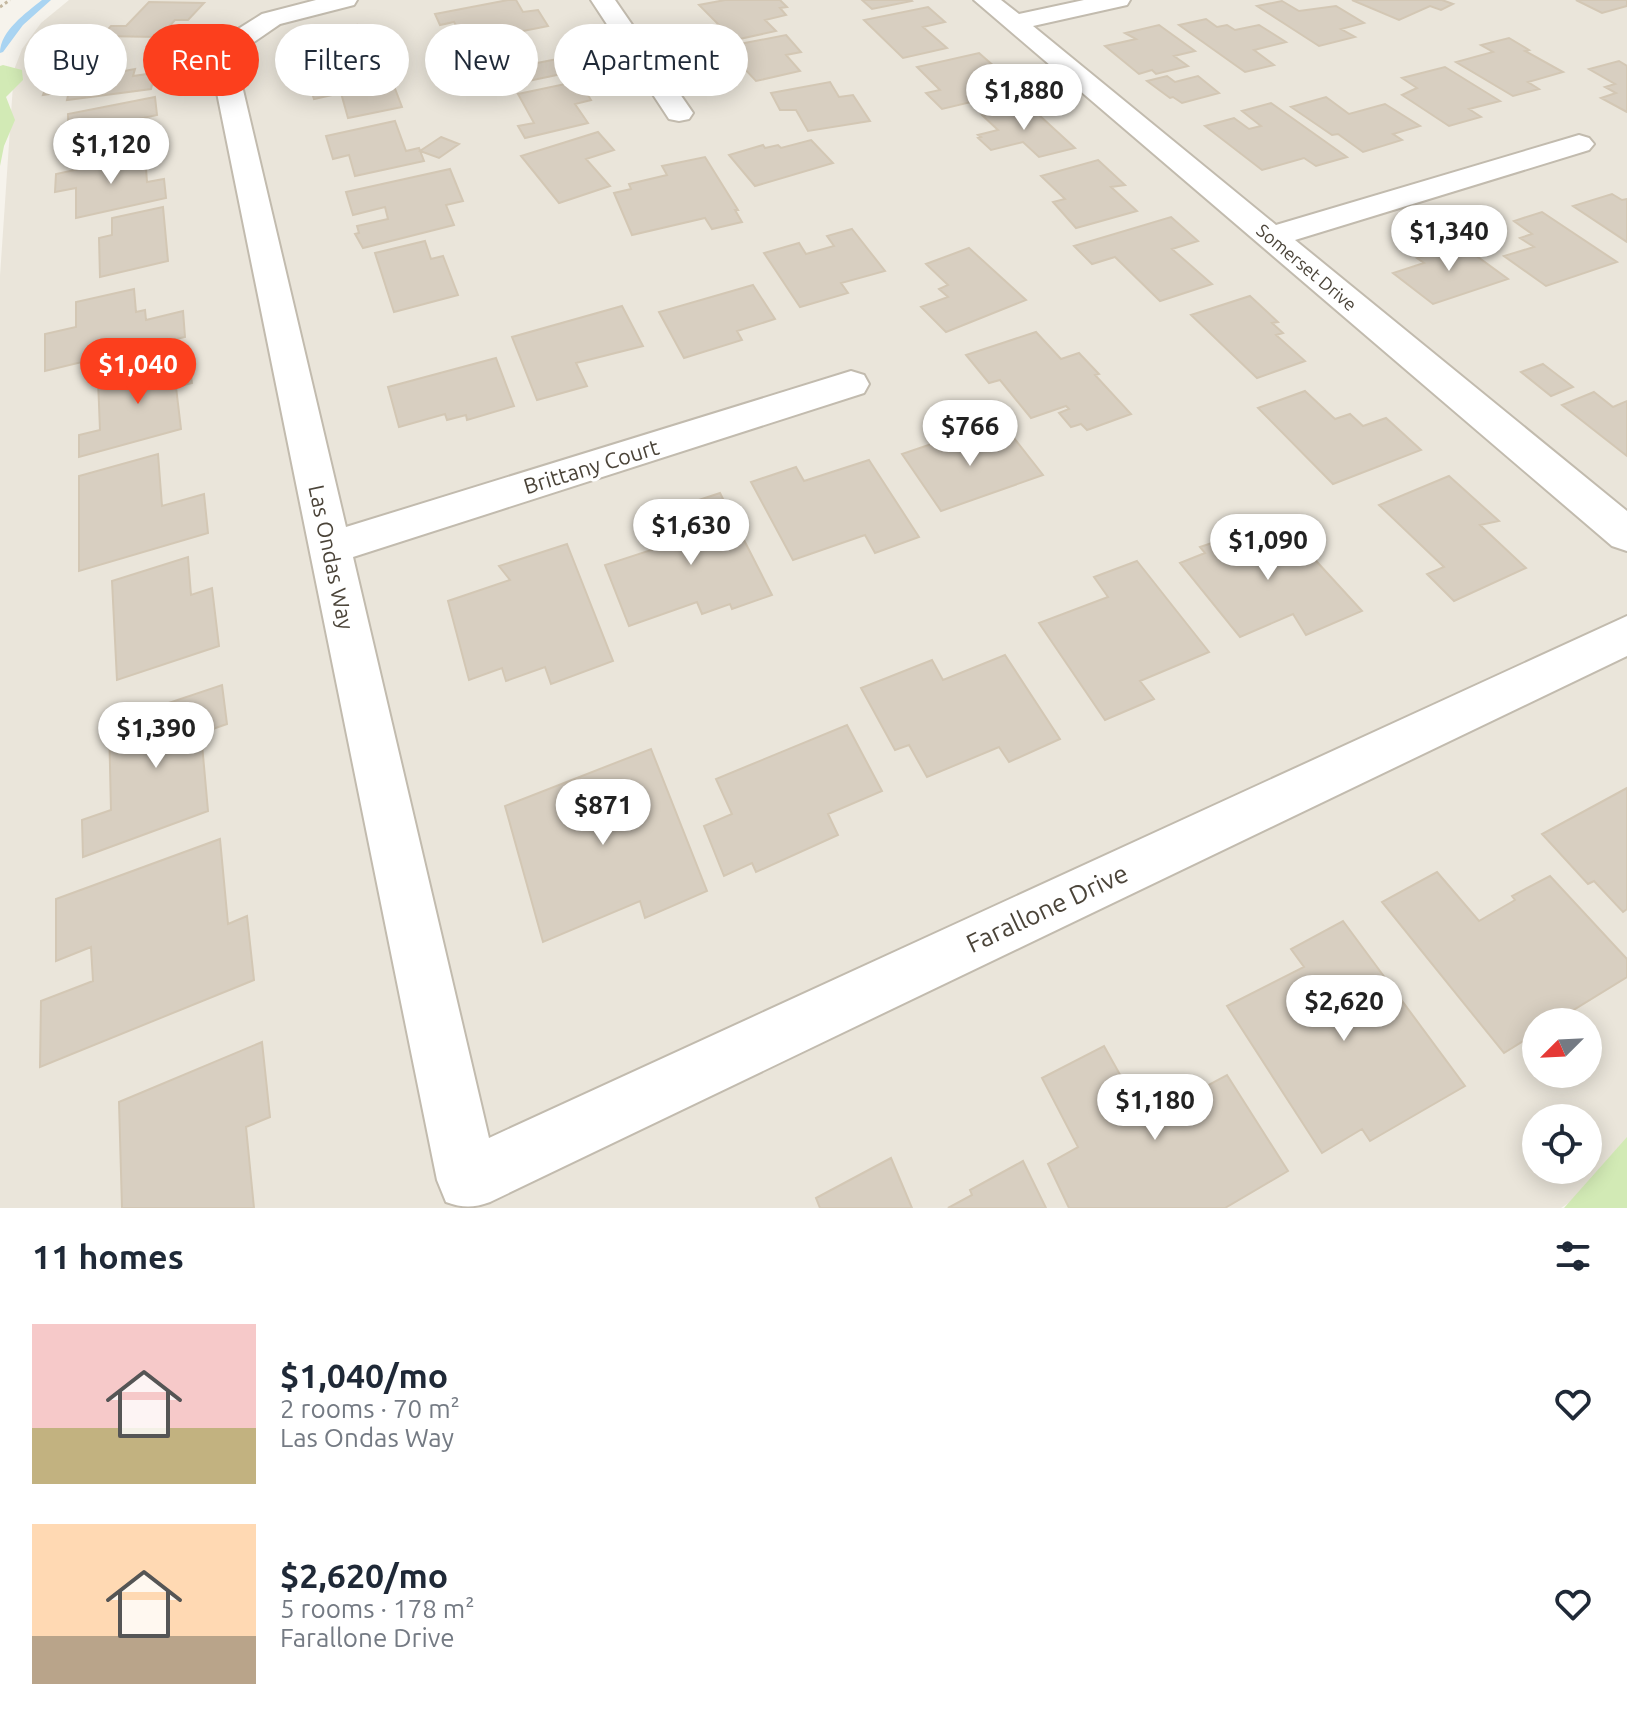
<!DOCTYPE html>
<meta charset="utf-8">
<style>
:root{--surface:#fff;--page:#f2f2f3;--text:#1f2937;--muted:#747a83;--accent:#fc3f1d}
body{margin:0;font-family:Ubuntu,sans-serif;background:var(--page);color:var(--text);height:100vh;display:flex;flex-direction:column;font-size:30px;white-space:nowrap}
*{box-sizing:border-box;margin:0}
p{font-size:26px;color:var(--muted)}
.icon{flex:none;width:44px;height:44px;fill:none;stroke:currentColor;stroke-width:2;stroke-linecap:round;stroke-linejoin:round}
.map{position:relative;height:1208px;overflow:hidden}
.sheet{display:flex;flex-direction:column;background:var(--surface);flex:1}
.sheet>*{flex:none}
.banner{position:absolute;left:24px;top:24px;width:800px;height:72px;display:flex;gap:16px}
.needle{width:52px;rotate:246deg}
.fabs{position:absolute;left:1522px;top:1008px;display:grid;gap:16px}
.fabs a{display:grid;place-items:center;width:80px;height:80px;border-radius:50%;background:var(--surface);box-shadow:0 4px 20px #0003;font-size:40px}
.price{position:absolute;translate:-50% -68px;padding:0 18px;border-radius:28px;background:#fff;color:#222;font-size:26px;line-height:52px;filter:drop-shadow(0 2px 4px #0008)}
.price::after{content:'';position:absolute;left:50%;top:48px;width:24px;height:18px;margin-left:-12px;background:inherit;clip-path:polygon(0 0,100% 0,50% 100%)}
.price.on{background:var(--accent);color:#fff}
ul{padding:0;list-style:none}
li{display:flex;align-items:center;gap:24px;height:200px;padding:0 32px}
li span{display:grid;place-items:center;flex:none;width:224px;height:160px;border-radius:0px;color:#555}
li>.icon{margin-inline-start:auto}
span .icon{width:96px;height:96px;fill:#fffc;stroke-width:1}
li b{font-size:34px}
h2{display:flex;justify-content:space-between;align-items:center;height:96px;padding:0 32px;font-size:34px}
.chip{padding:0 28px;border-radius:36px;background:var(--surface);box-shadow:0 4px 20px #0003;font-size:28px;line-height:72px}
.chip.on{background:var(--accent);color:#fff}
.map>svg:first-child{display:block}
</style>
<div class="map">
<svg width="1627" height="1208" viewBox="0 0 1627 1208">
<rect width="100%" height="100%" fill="#f6f3ec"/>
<path fill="#eae5da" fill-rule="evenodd" d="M 69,0 L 1627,0 L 1627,1164 L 1561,1208 L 0,1208 L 0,276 L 14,70 L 22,49 L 41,23 ZM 1536,1022 L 1588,1022 L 1588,1074 L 1536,1074 ZM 1536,1118 L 1588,1118 L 1588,1170 L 1536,1170 Z"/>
<path fill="#d2eab5" d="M 3,65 L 22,70 L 23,80 L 6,97 L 15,120 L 4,146 L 0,166 L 0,66 Z
M 1627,1137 L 1627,1208 L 1564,1208 Z"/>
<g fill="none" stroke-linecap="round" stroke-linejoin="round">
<path fill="#a9d4f2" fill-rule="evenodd" d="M 42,0 L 51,0 L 23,25 L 3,52 L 0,53 C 0,31 26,13 42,0 Z"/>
</g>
<path fill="#d8cfc1" stroke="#d3c7b4" stroke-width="2" d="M 508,0 L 516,0 L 523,12 L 538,10 L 548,26 L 493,37 L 490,33 L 472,36 L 469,29 L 459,31 L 454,22 L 440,25 L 435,14 Z
M 725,0 L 780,0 L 787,7 L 780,8 L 786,15 L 765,20 L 776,31 L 708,46 L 696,30 L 719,25 L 699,5 Z
M 862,0 L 911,0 L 912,1 L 872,9 Z
M 1352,0 L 1442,0 L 1453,4 L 1441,10 L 1430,6 L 1399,20 Z
M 1576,0 L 1627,0 L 1627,6 L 1602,13 Z
M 1282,1 L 1299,11 L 1336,6 L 1364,23 L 1341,29 L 1355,37 L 1319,46 L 1257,6 Z
M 149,2 L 204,3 L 188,20 L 175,20 L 159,37 L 102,36 L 111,26 L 126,26 Z
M 928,7 L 945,22 L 923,27 L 947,48 L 903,58 L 864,20 Z
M 1206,19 L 1217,27 L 1227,25 L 1235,30 L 1259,25 L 1286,42 L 1254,50 L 1274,65 L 1245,72 L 1179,25 Z
M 357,25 L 365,49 L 356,51 L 360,63 L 319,71 L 308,34 Z
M 1159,25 L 1195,51 L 1174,56 L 1188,66 L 1156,74 L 1152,70 L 1139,74 L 1105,46 L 1136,39 L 1125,33 Z
M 786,35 L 801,52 L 786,55 L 800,71 L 756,81 L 742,66 L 734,67 L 719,48 Z
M 1509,38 L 1529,50 L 1525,51 L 1563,72 L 1528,82 L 1539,89 L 1513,96 L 1456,62 L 1493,52 L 1481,45 Z
M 519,45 L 527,59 L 534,57 L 537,63 L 562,58 L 571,72 L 476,92 L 459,58 Z
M 979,53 L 995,67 L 984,70 L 1009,93 L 942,109 L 926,93 L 940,90 L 917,67 Z
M 123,56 L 119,72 L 135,69 L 133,76 L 155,73 L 151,89 L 67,100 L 69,91 L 43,95 L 48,81 L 73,78 L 79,62 Z
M 1619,61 L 1627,66 L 1627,112 L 1601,98 L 1616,93 L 1605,87 L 1615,84 L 1589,69 Z
M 386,65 L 402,107 L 348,118 L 341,93 L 314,99 L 308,81 Z
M 1445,67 L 1500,101 L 1469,109 L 1481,117 L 1449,126 L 1402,95 L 1417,88 L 1402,78 Z
M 1167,76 L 1175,82 L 1198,76 L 1219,93 L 1182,103 L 1173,97 L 1170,98 L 1147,81 Z
M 579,81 L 591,100 L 575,104 L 588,123 L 525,138 L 518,126 L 534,123 L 518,94 Z
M 830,82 L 839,97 L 853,95 L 870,121 L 808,131 L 796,110 L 780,110 L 771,93 Z
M 155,97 L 157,115 L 125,122 L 130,148 L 69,161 L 68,114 Z
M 1326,97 L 1349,114 L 1385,104 L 1420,126 L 1393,134 L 1402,140 L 1363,152 L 1338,134 L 1332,135 L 1291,107 Z
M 1271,103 L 1347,157 L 1316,166 L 1304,158 L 1262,170 L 1205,126 L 1234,118 L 1249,129 L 1261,126 L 1242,111 Z
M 1027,104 L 1075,148 L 1039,157 L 1023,142 L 991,150 L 978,138 L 981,137 L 978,135 L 998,130 L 982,115 Z
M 395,121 L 406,151 L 419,148 L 424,161 L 355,176 L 349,155 L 333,159 L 326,136 Z
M 598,132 L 614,150 L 586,159 L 610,186 L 559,203 L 521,156 Z
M 441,137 L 459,144 L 439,158 L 420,151 Z
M 811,140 L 833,163 L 755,186 L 729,155 L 763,145 L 765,148 L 778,145 L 781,148 Z
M 145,155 L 147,182 L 164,179 L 166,198 L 76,218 L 76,188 L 55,192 L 56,174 Z
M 705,157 L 738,210 L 735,210 L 742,222 L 712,229 L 705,218 L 632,235 L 614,193 L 631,189 L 629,184 L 667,175 L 662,166 Z
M 1098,160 L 1125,185 L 1111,187 L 1137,211 L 1076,228 L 1053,202 L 1065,199 L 1041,176 Z
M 450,169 L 463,201 L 446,205 L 454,225 L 363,248 L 355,234 L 359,233 L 357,226 L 388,219 L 385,207 L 353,215 L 346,192 Z
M 1612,194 L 1622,200 L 1627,199 L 1627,242 L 1573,206 Z
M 163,207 L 168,261 L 100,277 L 99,238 L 112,235 L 112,218 Z
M 1542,212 L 1617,262 L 1546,286 L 1504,256 L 1534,247 L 1520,238 L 1532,234 L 1514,221 Z
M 1171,217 L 1198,241 L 1172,249 L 1212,284 L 1160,301 L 1115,257 L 1092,264 L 1074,246 Z
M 852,229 L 885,271 L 841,283 L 848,293 L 800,307 L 764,253 L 799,243 L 806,254 L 834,246 L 827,236 Z
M 425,241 L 431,259 L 443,256 L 458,295 L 394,312 L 375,253 Z
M 1456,241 L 1508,279 L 1433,304 L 1393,273 L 1424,263 L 1417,258 L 1430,254 L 1426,251 Z
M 969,248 L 1026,300 L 946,332 L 921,307 L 948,297 L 939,289 L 948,285 L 926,264 Z
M 753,285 L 775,319 L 737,331 L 742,340 L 684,358 L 659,312 Z
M 134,289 L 136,312 L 145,310 L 146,320 L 183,311 L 185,337 L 45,371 L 45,334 L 76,327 L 76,302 Z
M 1250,296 L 1278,322 L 1272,323 L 1283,333 L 1276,335 L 1305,361 L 1257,378 L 1191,315 Z
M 622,306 L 643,346 L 576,363 L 587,386 L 537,400 L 512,337 Z
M 1036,332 L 1061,359 L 1079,353 L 1099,374 L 1095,375 L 1131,414 L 1087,430 L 1081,424 L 1071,427 L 1059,413 L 1069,409 L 1066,406 L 1031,418 L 1000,380 L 989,383 L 966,355 Z
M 188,356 L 192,383 L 176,387 L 181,429 L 79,457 L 79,435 L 100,430 L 98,380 Z
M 496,358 L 514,406 L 467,420 L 466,415 L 447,420 L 445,414 L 399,427 L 388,387 Z
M 1543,364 L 1573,387 L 1551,396 L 1521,372 Z
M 1305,391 L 1335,419 L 1350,414 L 1363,426 L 1386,418 L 1421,450 L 1333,484 L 1258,408 Z
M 1594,392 L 1613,407 L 1627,401 L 1627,456 L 1562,405 Z
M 1010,433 L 1043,475 L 941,511 L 902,454 L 961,434 L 970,446 Z
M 158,454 L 162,506 L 204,494 L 208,533 L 79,571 L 79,476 Z
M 869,460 L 919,537 L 875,553 L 865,535 L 793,560 L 751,482 L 796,467 L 804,481 Z
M 1449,476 L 1499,521 L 1480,525 L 1526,568 L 1454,601 L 1427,574 L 1444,567 L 1379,505 Z
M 720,493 L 772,595 L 732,609 L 730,604 L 702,614 L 697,602 L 629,626 L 605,565 L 682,540 L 668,510 Z
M 1274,522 L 1291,541 L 1296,539 L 1362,611 L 1306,635 L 1293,614 L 1240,637 L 1180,563 L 1205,553 L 1200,547 Z
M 567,544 L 613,661 L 551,684 L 545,667 L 506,681 L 502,668 L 469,680 L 448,601 L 510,580 L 499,566 Z
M 188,557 L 191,595 L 212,588 L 219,646 L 117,680 L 112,581 Z
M 1137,561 L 1209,652 L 1140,681 L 1154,699 L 1105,720 L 1039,623 L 1108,597 L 1094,577 Z
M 1005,655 L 1060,739 L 1009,762 L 999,747 L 927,777 L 909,745 L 895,750 L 861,688 L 932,660 L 943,680 Z
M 222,685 L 227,724 L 201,733 L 208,811 L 83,857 L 82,820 L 111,810 L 109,723 Z
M 847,725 L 882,791 L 828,814 L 838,835 L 756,872 L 752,863 L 724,876 L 704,826 L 732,814 L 716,779 Z
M 651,749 L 707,891 L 645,918 L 640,901 L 543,942 L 505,806 Z
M 1627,788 L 1627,909 L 1623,912 L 1594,881 L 1588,884 L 1542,834 Z
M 220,839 L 228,924 L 247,916 L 254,980 L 40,1067 L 41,1001 L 93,981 L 91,947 L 56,961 L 56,899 Z
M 1437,872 L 1479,921 L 1515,900 L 1512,896 L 1550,876 L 1627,959 L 1627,977 L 1554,1022 L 1536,1022 L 1536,1033 L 1504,1053 L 1382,902 Z
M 1343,921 L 1465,1086 L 1370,1141 L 1362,1129 L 1322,1153 L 1227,1006 L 1304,967 L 1291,949 Z
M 262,1042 L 270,1117 L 246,1127 L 254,1208 L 122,1208 L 119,1102 Z
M 1104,1046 L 1128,1089 L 1151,1077 L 1168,1107 L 1227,1075 L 1288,1171 L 1225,1208 L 1069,1208 L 1048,1164 L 1078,1147 L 1042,1078 Z
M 891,1158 L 912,1208 L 820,1208 L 816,1198 Z
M 1023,1161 L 1046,1208 L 948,1208 L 972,1195 L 970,1190 Z"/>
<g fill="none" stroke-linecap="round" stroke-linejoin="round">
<defs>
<path id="minor" d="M 316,0 L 357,0 L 354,5 L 280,24 L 248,46 L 239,73 L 346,527 L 851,371 L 864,375 L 869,384 L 864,393 L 353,557 L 489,1138 L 1627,616 L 1627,656 L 490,1202 C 473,1208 463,1208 446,1202 L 437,1180 L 213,73 L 227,36 L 262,14 Z
M 591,0 L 615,0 L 693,113 L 689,119 L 679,121 L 669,119 Z
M 974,0 L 1001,0 L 1019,14 L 1084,0 L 1130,0 L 1127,5 L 1033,26 L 1276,225 L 1569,138 L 1579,135 L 1589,138 L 1594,144 L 1589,150 L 1295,240 L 1627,511 L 1627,551 L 1612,546 Z"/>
</defs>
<use href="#minor" stroke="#c2bbae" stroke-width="4"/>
<path stroke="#c4b79f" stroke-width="3" stroke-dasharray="3 3" stroke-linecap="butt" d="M 0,7 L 10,0"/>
<use href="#minor" fill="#fff" fill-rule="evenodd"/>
</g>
<g text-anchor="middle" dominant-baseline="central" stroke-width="7" stroke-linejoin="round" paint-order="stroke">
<g font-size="18" fill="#4b4439" stroke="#fff">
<text transform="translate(1307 267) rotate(40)">Somerset Drive</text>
</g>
<g font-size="22" fill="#4b4439" stroke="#fff">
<text transform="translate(591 466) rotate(-17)">Brittany Court</text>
<text transform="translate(332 557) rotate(78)">Las Ondas Way</text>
</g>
<g font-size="26" fill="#4b4439" stroke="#fff">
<text transform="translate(1047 908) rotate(-25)">Farallone Drive</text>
</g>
</g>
</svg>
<div class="fabs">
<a><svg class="needle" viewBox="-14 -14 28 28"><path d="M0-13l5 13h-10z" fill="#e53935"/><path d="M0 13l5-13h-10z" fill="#747a83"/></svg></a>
<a><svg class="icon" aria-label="locate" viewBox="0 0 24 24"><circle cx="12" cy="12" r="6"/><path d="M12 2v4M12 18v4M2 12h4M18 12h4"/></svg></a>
</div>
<b class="price" style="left:1024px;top:132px">$1,880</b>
<b class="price" style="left:111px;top:186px">$1,120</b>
<b class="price" style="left:1449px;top:273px">$1,340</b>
<b class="price on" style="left:138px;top:406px">$1,040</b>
<b class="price" style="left:970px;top:468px">$766</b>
<b class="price" style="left:691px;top:567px">$1,630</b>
<b class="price" style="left:1268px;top:582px">$1,090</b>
<b class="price" style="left:156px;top:770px">$1,390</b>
<b class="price" style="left:603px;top:847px">$871</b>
<b class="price" style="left:1344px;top:1043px">$2,620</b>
<b class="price" style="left:1155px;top:1142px">$1,180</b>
<div class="banner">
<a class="chip">Buy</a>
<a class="chip on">Rent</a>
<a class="chip">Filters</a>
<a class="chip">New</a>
<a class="chip">Apartment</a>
</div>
</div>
<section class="sheet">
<h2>11 homes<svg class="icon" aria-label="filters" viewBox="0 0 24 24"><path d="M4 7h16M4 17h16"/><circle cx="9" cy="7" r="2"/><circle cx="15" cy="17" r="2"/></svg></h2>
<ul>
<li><span style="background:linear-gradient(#f6c9c9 65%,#c2b280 0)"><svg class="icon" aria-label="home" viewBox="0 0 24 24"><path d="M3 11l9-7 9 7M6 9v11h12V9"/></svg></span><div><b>$1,040/mo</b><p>2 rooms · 70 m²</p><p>Las Ondas Way</p></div><svg class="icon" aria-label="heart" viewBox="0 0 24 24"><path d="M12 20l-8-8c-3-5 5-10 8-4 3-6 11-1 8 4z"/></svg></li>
<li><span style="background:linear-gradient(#ffd9b3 70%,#b9a48a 0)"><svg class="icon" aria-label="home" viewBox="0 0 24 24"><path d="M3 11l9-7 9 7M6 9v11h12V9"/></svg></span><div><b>$2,620/mo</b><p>5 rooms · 178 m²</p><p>Farallone Drive</p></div><svg class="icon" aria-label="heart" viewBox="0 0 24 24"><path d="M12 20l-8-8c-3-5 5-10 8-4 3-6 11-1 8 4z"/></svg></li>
</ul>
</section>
